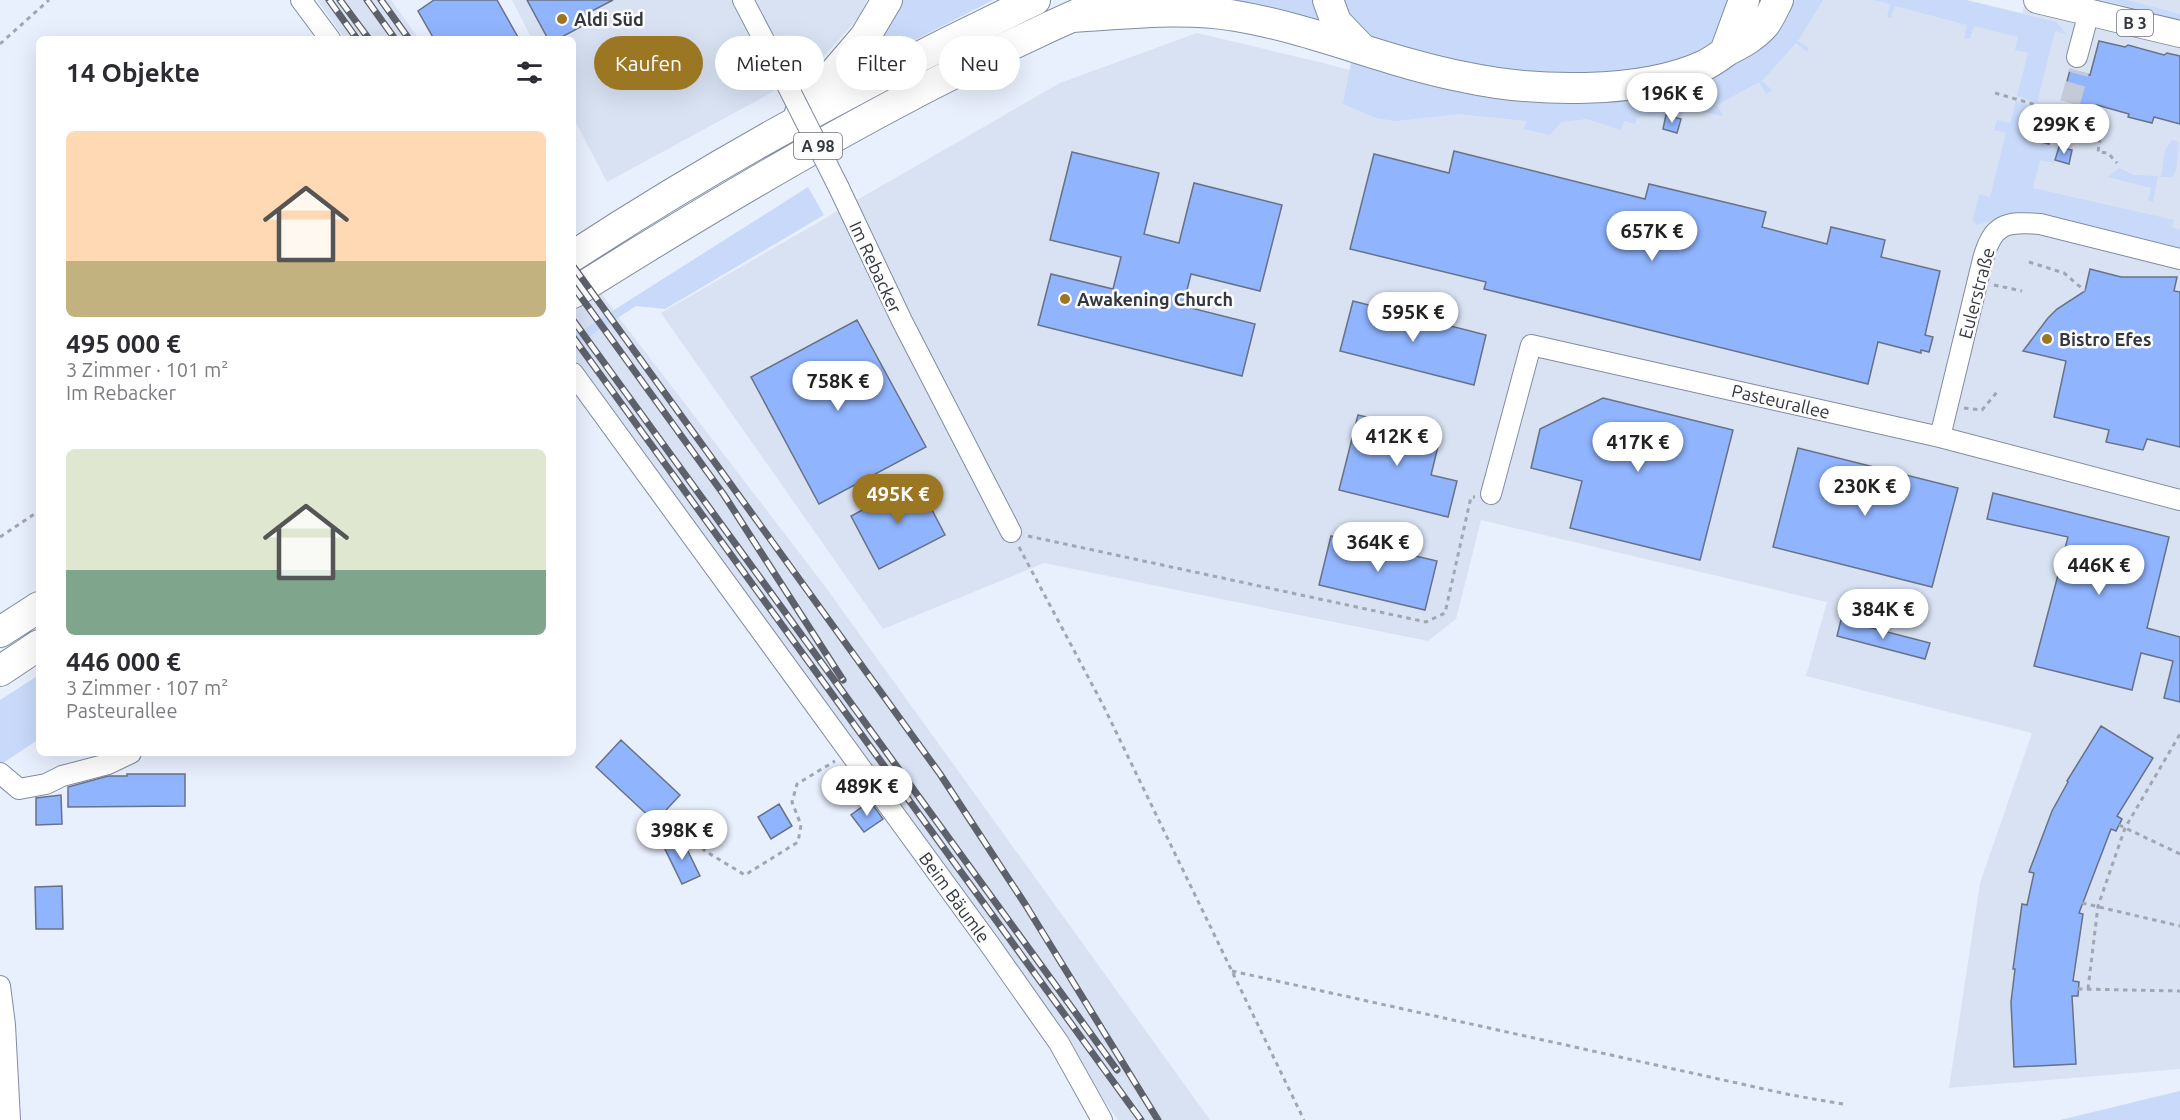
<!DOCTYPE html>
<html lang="de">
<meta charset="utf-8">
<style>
:root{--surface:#fff;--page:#f7f7f7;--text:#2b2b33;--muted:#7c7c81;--accent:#9c7723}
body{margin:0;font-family:Ubuntu,sans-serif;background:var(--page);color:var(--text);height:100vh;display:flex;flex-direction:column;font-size:22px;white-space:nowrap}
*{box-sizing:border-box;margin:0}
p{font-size:20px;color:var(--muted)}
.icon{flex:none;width:33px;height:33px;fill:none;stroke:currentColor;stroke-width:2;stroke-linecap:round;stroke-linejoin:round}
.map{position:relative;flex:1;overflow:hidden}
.sheet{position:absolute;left:36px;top:36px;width:540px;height:720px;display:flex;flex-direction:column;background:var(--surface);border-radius:9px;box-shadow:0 6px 24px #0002}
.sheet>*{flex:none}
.top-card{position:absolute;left:594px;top:36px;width:570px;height:54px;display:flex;gap:12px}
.price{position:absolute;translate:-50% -51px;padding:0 14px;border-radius:21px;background:#fff;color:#222;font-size:20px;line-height:39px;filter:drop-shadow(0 2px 3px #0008)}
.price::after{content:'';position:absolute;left:50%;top:36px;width:18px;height:14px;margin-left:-9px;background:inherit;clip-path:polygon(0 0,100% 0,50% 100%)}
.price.selected{background:var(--accent);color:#fff}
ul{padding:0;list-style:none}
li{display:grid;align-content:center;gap:12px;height:318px;padding:0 30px}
li span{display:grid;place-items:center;height:186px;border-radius:9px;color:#555}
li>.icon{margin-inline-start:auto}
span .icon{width:108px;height:108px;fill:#fffc;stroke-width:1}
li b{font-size:26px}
h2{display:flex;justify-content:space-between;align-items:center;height:72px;padding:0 30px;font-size:26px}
.tag{padding:0 21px;border-radius:27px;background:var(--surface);box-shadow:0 6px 24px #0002;font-size:21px;line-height:54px}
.tag.selected{background:var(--accent);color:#fff}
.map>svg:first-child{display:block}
</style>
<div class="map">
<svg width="2180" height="1120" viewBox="0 0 2180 1120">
<rect width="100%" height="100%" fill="#e8effd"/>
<path fill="#d8e2f3" d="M 317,0 L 391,0 L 419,39 L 345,39 Z
M 512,0 L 867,0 L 858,18 L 816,65 L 767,95 L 607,182 L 573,117 L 573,39 L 532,39 Z
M 1808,0 L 1967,0 L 2022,13 L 2026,0 L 2180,0 L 2180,1069 L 1949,1088 L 1980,883 L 2032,733 L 1806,676 L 1827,602 L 1481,520 L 1456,619 L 1428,641 L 1044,563 L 883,629 L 661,313 L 1060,83 L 1197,33 L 1323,63 L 1478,104 L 1704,92 Z
M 573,254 L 617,315 L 824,585 L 1210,1120 L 1118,1120 L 573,358 Z"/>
<path fill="#c8d9fa" d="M 897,0 L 993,0 L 845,76 Z
M 1154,0 L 1319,0 L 1331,26 Z
M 1334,0 L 1729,0 L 1714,43 L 1670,69 L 1539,79 L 1364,40 Z
M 1787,0 L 1823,0 L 1798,41 L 1809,48 L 1807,52 L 1796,43 L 1762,81 L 1772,90 L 1766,94 L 1759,82 L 1717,105 L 1723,116 L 1684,108 L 1681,120 L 1645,116 L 1637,118 L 1635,124 L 1624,121 L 1621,130 L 1587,119 L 1561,122 L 1550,135 L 1524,129 L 1526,121 L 1459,114 L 1396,121 L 1376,118 L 1343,104 L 1352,58 L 1694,84 L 1728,69 L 1758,46 Z
M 1873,0 L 1965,0 L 2056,22 L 2067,34 L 2055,31 L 2037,103 L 2017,96 L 2028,53 L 2015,50 L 2018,37 L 1974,26 L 1970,39 L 1964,38 L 1967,25 L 1895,6 L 1891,18 L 1887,17 L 1890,4 Z
M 2103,0 L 2127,0 L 2180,14 L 2180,20 Z
M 2016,101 L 2036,108 L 2027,142 L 2040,146 L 2041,142 L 2058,147 L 2054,163 L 2040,160 L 2033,188 L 2174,220 L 2172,227 L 2180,230 L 2180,252 L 2040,215 C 2030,214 2020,211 2010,214 C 1998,217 1988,223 1976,225 L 1973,220 L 1979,194 L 1990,197 L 2006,133 L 1994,130 L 1997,120 L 2010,123 Z
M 2172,140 L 2179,142 L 2176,170 L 2173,177 L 2161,177 L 2165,150 Z
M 2119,168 L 2134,175 L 2158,176 L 2153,202 L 2148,200 L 2151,188 L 2108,177 Z
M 808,187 L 824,215 L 665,309 L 636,306 L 573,347 L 573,336 Z
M 39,675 L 39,739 L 0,765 L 0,700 Z
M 2180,1091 L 2180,1120 L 2060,1120 Z"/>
<path fill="#90b4fe" stroke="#687286" stroke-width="1.5" d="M 434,0 L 497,0 L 519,39 L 434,39 L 418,11 Z
M 527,0 L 613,0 L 584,15 L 588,23 L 558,39 L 548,39 Z
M 2099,41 L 2125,47 L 2128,45 L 2164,55 L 2167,53 L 2180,56 L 2180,124 L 2154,117 L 2152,123 L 2128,117 L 2129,114 L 2097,105 L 2094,115 L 2073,109 L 2076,100 L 2063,97 L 2070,70 L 2090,75 Z
M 1666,115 L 1681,119 L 1677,133 L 1663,129 Z
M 2032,121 L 2054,127 L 2049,144 L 2028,138 Z
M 2059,147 L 2072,150 L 2069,164 L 2055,160 Z
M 1454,151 L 1645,199 L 1649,184 L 1766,212 L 1762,227 L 1827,244 L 1831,227 L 1885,240 L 1881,257 L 1940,271 L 1925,335 L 1933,337 L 1929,352 L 1921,350 L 1921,353 L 1878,342 L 1868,384 L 1484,289 L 1486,282 L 1350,249 L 1374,154 L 1449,173 Z
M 1072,152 L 1159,173 L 1144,234 L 1179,243 L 1194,183 L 1282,205 L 1260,291 L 1191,274 L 1183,306 L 1255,324 L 1242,376 L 1038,325 L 1051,274 L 1113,289 L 1121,257 L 1050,240 Z
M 2090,269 L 2121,277 L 2177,277 L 2174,291 L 2180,292 L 2180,447 L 2147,439 L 2143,450 L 2106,442 L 2109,430 L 2054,417 L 2066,361 L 2023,351 L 2048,318 L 2057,309 L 2085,291 Z
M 1353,301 L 1486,335 L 1474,385 L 1340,351 Z
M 857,320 L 926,447 L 819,504 L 751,377 Z
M 1603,398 L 1733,430 L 1700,560 L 1570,528 L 1582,481 L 1531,468 L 1540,429 Z
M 1358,415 L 1441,434 L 1431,475 L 1457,481 L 1448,517 L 1339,490 Z
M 1798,448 L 1958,488 L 1932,587 L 1773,547 Z
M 917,481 L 945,535 L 879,569 L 851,516 Z
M 1993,493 L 2169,537 L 2147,628 L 2180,637 L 2180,702 L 2164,698 L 2173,661 L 2141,653 L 2132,690 L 2034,666 L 2068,537 L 1987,519 Z
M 1331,536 L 1437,561 L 1425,610 L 1319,585 Z
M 1841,620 L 1930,643 L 1925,659 L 1837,636 Z
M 2101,726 L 2153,758 L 2117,816 L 2122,819 L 2116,831 L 2111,829 L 2079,913 L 2083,914 L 2073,981 L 2079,982 L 2078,996 L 2072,996 L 2076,1064 L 2014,1067 L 2011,1002 L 2015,969 L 2013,969 L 2022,904 L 2027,905 L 2034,873 L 2029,872 L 2052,811 L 2068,782 L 2067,781 Z
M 621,740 L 680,795 L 655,822 L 596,767 Z
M 127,774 L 185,774 L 185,806 L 68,807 L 68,787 L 108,776 L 127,776 Z
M 61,795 L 62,824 L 36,825 L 36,798 Z
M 870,801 L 883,819 L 864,832 L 851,815 Z
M 779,804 L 792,826 L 771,839 L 758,817 Z
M 681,837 L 700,876 L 682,884 L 663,845 Z
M 62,886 L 63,929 L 36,929 L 35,887 Z"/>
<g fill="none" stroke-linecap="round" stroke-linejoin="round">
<path stroke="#c4cad7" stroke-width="20" stroke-dasharray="20 10" stroke-linecap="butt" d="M 2070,103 L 2079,71"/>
<defs>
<path id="minor" d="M 301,0 L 330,39
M 743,0 L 777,65
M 2077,57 L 2089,12
M 839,188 L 902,321 L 1011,532
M 573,373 L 990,945 L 1059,1043 L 1102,1120
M 1940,437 L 1983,259 C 1993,224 2005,221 2040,224 L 2180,259
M 1491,494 L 1531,345 L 1940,437 L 2180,500
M 0,773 L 19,789 L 46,784 L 62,776 L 108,764 L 131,753
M 0,986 L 5,1025 L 10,1120"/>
<path id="major" d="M 2037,0 L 2180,34"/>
<path id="highway" d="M 1328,0 L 1336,22 L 1361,48
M 1073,17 C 1127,14 1182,7 1236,16 C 1314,29 1386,62 1464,77 C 1533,92 1640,95 1705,65 C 1713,61 1721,55 1728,50 C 1742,43 1755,36 1765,24 C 1770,17 1774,8 1778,0
M 1725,52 L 1744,0
M 800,113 L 865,37 L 887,0
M 573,256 C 720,160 876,75 1035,0
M 573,293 C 740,188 910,88 1091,8
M 0,632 L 39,607
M 0,671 L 39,645"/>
</defs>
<use href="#minor" stroke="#818ca1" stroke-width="22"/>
<use href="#major" stroke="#818ca1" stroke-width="28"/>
<use href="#highway" stroke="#818ca1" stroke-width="32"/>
<path stroke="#a0a6b2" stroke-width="3" stroke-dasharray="4.5 4.5" stroke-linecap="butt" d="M 0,44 L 49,0
M 1995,93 L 2050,109
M 2100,138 L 2098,152 L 2108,153 L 2117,163
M 2029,262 L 2064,273 L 2085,291
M 1994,285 L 2022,291
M 1964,408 L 1982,410 L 1997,392
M 1028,536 L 1426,622 L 1445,613 L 1471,497 L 1475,497
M 0,537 L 39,511
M 1019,547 L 1103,705 L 1304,1120
M 679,820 L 705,851 L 745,875 L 798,842 L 801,825 L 792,802 L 797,784 L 835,761
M 2119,825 L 2180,854
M 2082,903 L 2180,926
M 1232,971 L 1791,1095 L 1843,1104
M 2078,989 L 2180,991
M 2088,989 L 2098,906 L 2125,828 L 2180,734"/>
<use href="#minor" stroke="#fff" stroke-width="20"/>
<use href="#major" stroke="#fff" stroke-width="26"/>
<use href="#highway" stroke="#fff" stroke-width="30"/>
<defs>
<path id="rail" d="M 329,0 L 357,39
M 340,0 L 369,39
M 367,0 L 395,39
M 381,0 L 409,39
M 573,266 L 940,774 L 1025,904 L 1158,1120
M 573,286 L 724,495 L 843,680
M 573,320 L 1117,1070
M 573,337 L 1141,1120"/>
</defs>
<use href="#rail" stroke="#5c616b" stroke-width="7"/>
<use href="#rail" stroke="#fcfcfc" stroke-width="4.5" stroke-dasharray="14" stroke-linecap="butt"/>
<defs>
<path id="minor-bridge" d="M 777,65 L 839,188"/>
</defs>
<use href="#minor-bridge" stroke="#818ca1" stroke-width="22" stroke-linecap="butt"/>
<use href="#minor-bridge" stroke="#fff" stroke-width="20"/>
</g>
<g fill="#9c7723" stroke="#fcfcfc" stroke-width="2">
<circle cx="562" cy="19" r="6"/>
<circle cx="1065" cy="299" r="6"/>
<circle cx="2047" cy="339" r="6"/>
</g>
<g text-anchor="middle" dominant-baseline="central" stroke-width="5" stroke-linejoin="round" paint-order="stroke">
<g fill="#fcfcfc" stroke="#6f7278" stroke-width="1.5">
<rect x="2117" y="10" width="36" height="26" rx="4.5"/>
<rect x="794" y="133" width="48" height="26" rx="4.5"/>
</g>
<g font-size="16" font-weight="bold" fill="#333740">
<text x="2135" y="23">B 3</text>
<text x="818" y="146">A 98</text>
</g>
<g font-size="18" font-weight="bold" fill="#333740" stroke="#fcfcfc" text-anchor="start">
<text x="574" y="19">Aldi Süd</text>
<text x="1077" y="299">Awakening Church</text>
<text x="2059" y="339">Bistro Efes</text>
</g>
<g font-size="18" fill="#333740" stroke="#fcfcfc">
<text transform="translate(876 267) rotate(65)">Im Rebacker</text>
<text transform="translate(1976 293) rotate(-75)">Eulerstraße</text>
<text transform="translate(1781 401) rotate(13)">Pasteurallee</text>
<text transform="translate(955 897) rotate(54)">Beim Bäumle</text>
</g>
</g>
</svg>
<b class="price" style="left:1672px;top:124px">196K €</b>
<b class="price" style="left:2064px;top:155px">299K €</b>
<b class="price" style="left:1652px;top:262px">657K €</b>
<b class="price" style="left:1413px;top:343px">595K €</b>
<b class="price" style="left:838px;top:412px">758K €</b>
<b class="price" style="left:1397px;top:467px">412K €</b>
<b class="price" style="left:1638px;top:473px">417K €</b>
<b class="price" style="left:1865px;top:517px">230K €</b>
<b class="price selected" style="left:898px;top:525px">495K €</b>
<b class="price" style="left:1378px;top:573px">364K €</b>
<b class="price" style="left:2099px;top:596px">446K €</b>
<b class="price" style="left:1883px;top:640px">384K €</b>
<b class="price" style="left:867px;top:817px">489K €</b>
<b class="price" style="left:682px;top:861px">398K €</b>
<div class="top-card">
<a class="tag selected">Kaufen</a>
<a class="tag">Mieten</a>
<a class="tag">Filter</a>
<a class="tag">Neu</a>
</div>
<section class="sheet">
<h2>14 Objekte<svg class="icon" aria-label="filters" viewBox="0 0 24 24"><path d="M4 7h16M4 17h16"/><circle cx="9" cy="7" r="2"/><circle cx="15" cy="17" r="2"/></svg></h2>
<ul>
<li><span style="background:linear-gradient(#ffd9b3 70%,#c2b280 0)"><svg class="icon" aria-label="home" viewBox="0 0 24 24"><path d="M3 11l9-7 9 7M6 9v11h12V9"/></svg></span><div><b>495 000 €</b><p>3 Zimmer · 101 m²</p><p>Im Rebacker</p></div></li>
<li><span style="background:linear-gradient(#dfe7d0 65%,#7fa58c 0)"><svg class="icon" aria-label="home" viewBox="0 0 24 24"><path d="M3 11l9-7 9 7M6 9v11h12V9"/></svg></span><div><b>446 000 €</b><p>3 Zimmer · 107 m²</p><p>Pasteurallee</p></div></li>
</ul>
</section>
</div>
